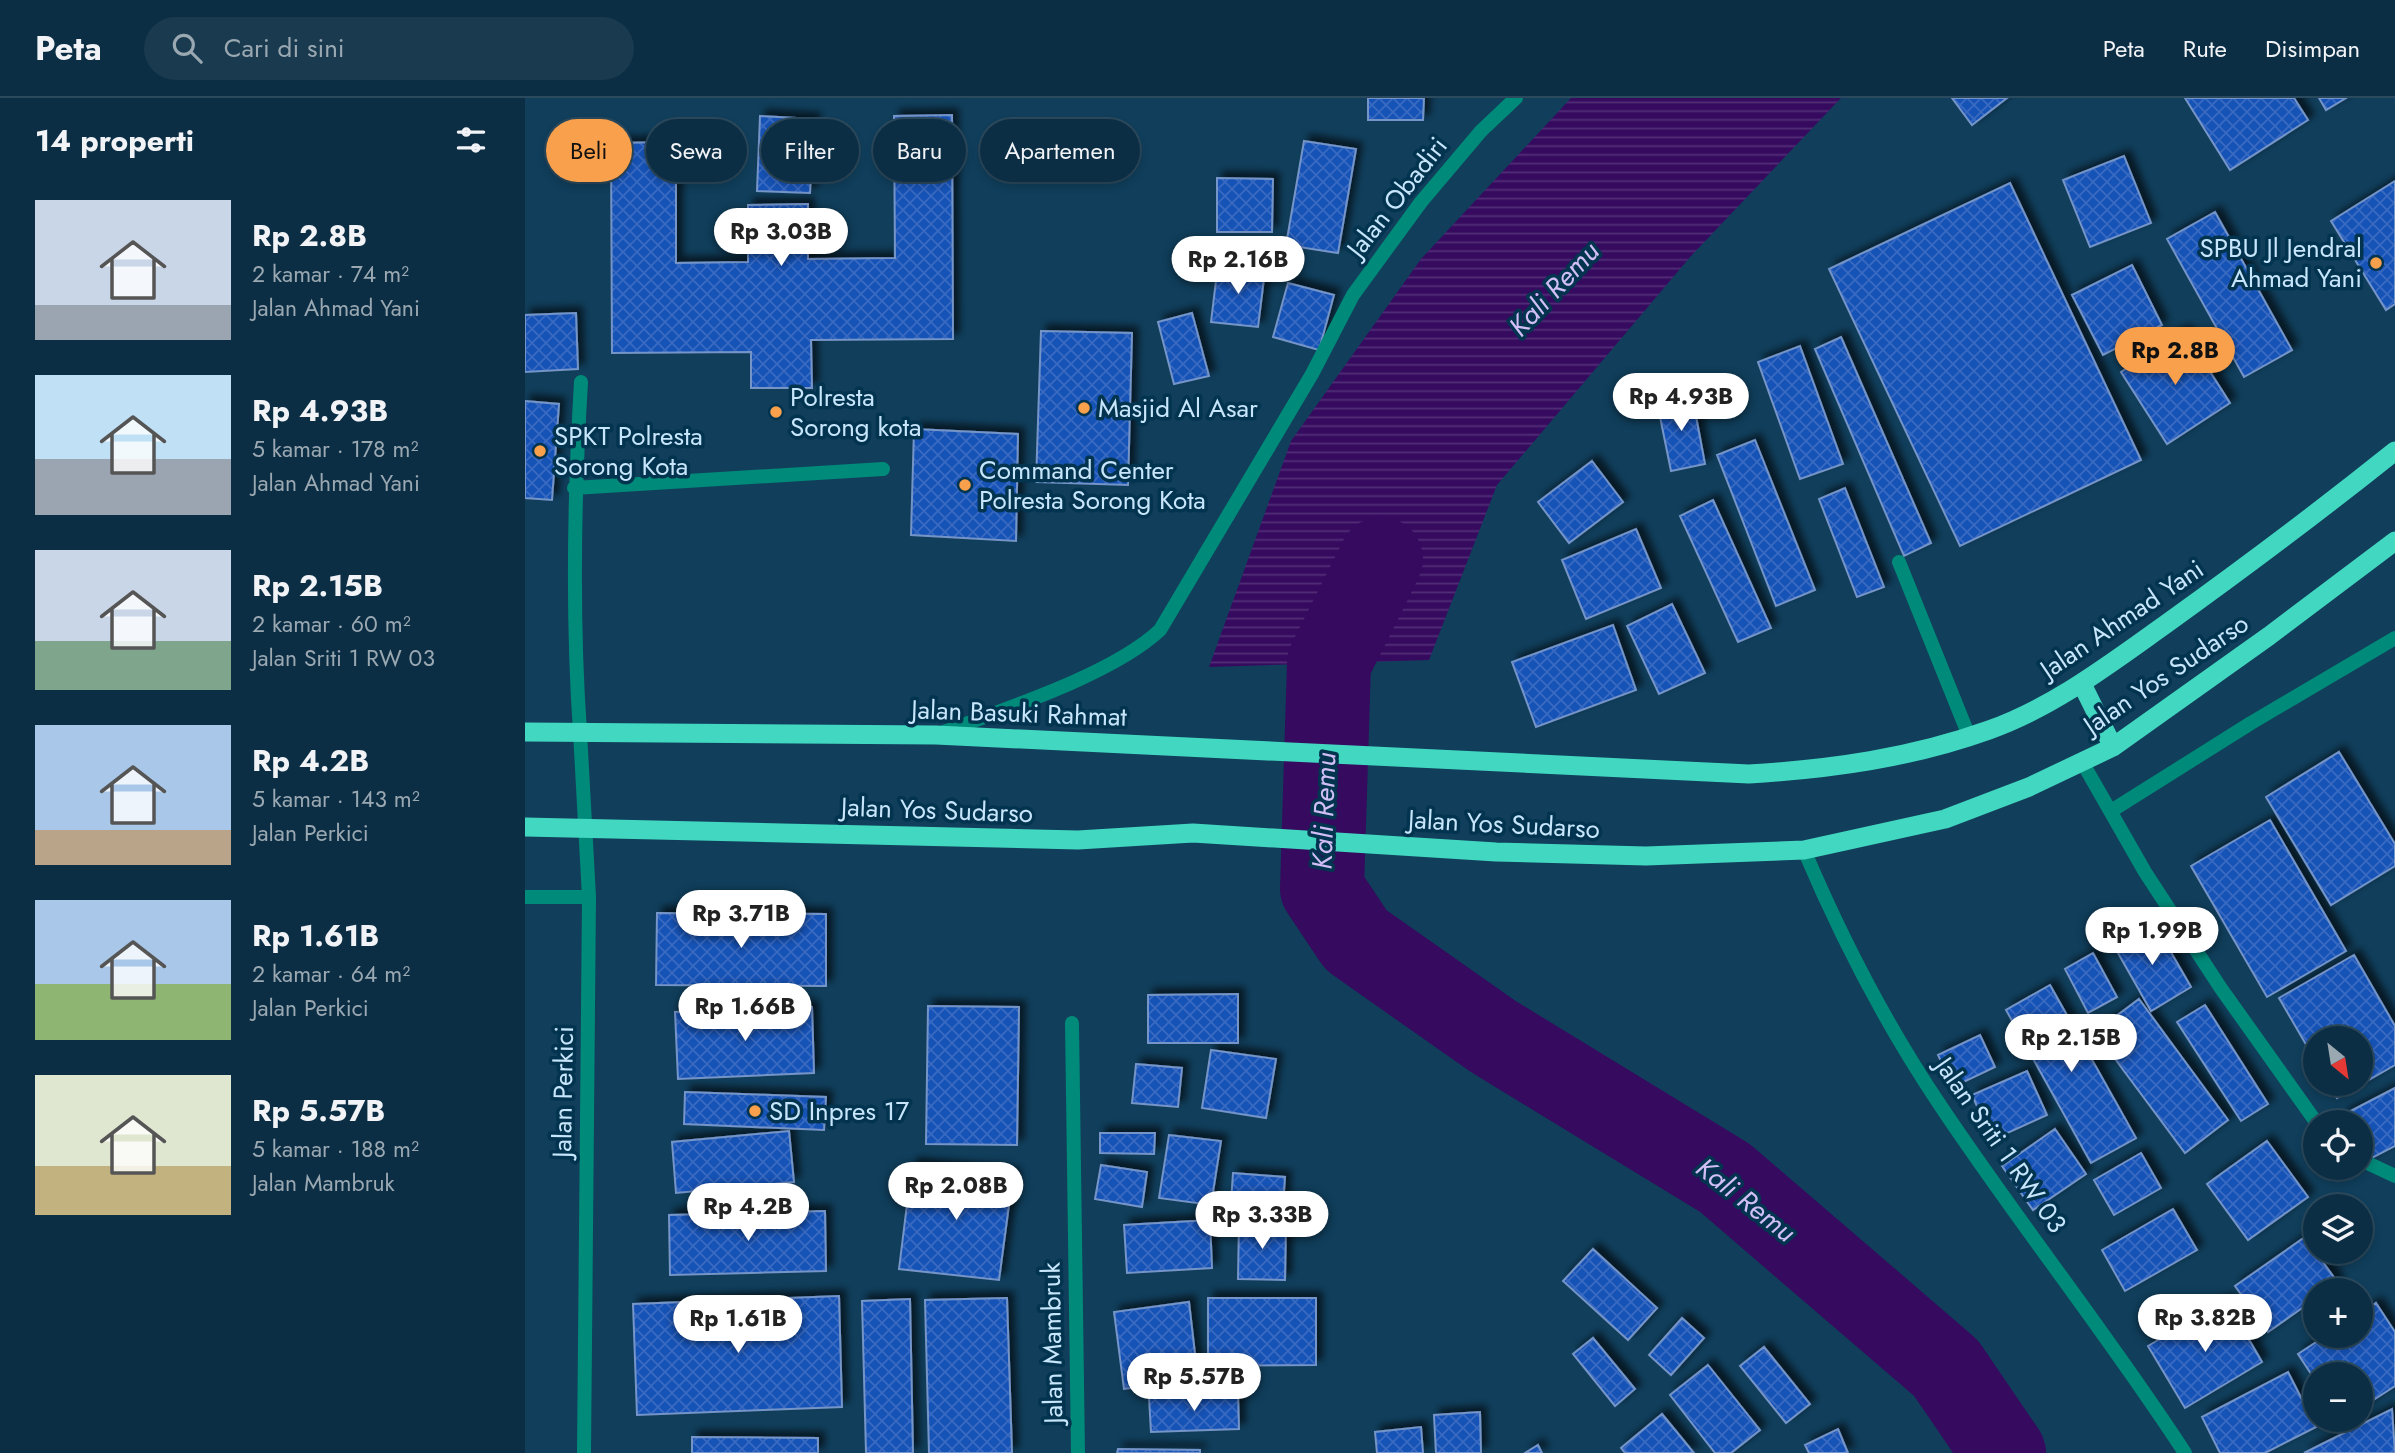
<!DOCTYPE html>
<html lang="id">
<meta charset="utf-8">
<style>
:root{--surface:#0c2e44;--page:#1a3a4f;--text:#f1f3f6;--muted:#9aa8b2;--line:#2c4a5d;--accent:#f9a04d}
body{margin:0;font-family:Jost,sans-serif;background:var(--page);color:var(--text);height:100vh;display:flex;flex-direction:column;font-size:26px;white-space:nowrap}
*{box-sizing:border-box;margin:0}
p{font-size:23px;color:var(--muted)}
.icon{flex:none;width:38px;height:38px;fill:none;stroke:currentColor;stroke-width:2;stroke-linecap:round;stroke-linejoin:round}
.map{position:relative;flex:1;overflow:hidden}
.side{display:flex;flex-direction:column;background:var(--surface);width:525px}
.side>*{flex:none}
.hud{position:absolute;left:21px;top:21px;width:665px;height:63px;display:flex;gap:14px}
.needle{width:46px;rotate:150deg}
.controls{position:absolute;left:1778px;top:928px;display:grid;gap:14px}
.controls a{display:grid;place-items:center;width:70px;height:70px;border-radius:50%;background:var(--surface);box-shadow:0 4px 10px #0003,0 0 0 2px var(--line);font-size:35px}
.price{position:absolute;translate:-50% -60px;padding:0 16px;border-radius:24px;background:#fff;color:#222;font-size:23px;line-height:46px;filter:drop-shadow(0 2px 4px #0008)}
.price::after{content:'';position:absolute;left:50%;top:42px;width:21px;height:16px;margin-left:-10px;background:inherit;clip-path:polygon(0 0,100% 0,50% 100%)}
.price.current{background:var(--accent);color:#111}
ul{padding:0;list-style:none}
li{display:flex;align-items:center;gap:21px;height:175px;padding:0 35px}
li span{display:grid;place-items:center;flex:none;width:196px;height:140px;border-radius:0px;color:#555}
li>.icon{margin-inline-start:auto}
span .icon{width:84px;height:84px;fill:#fffc;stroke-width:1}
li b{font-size:30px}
h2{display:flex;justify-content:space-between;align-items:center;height:84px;padding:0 35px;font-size:30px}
.pill{padding:0 24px;border-radius:32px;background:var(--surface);box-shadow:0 4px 10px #0003,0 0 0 2px var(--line);font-size:24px;line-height:63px}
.pill.current{background:var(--accent);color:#111}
header{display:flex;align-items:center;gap:42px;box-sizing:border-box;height:98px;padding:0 35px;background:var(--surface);border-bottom:2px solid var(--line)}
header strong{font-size:33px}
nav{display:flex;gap:38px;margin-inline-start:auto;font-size:24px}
.search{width:490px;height:63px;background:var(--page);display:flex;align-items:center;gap:18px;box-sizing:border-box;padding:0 24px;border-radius:38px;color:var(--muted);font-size:26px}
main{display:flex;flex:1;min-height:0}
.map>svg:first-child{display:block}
</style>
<header>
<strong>Peta</strong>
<div class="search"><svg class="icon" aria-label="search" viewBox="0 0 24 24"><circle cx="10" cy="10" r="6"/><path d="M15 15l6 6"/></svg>Cari di sini</div>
<nav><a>Peta</a><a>Rute</a><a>Disimpan</a></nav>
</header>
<main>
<section class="side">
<h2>14 properti<svg class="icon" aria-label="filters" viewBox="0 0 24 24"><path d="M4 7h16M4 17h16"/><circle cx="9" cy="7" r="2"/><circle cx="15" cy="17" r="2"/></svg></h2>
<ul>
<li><span style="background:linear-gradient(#c9d6e8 75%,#9aa5b1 0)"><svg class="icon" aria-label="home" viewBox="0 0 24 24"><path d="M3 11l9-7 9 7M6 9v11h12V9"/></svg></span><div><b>Rp 2.8B</b><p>2 kamar · 74 m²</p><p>Jalan Ahmad Yani</p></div></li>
<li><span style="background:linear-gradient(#bfe0f5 60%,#9aa5b1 0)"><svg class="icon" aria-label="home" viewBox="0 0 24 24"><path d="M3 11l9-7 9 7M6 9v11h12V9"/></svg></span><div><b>Rp 4.93B</b><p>5 kamar · 178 m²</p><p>Jalan Ahmad Yani</p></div></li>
<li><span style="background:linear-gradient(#c9d6e8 65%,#7fa58c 0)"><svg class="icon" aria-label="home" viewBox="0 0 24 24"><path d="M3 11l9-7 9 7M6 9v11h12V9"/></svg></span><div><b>Rp 2.15B</b><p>2 kamar · 60 m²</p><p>Jalan Sriti 1 RW 03</p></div></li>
<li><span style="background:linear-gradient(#a9c7e8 75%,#b9a48a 0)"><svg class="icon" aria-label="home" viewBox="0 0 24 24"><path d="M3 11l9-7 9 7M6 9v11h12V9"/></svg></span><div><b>Rp 4.2B</b><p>5 kamar · 143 m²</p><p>Jalan Perkici</p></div></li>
<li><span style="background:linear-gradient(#a9c7e8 60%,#8fb573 0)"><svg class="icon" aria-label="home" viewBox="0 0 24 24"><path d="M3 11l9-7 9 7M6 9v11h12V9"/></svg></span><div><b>Rp 1.61B</b><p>2 kamar · 64 m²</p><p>Jalan Perkici</p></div></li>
<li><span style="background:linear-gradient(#dfe7d0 65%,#c2b280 0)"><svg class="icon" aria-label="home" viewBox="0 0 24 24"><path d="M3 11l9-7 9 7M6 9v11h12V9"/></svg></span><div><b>Rp 5.57B</b><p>5 kamar · 188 m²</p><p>Jalan Mambruk</p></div></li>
</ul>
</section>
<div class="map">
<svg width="1870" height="1355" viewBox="0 0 1870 1355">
<defs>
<pattern id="water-rules" width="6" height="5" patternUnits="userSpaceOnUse" patternTransform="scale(1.75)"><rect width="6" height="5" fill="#360a5f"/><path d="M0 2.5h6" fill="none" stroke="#522e77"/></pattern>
<pattern id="building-cross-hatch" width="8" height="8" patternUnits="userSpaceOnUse" patternTransform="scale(1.75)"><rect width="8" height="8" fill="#1852b6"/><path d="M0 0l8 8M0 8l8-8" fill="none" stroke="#386bc1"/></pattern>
<filter id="shadow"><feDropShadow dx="6" dy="-6" stdDeviation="3.5" flood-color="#0009"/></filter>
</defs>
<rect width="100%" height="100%" fill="#103e5b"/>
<path fill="url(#water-rules)" d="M 1046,0 L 1316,0 L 1166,158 L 972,387 L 904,562 L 684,569 L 766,343 L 896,161 Z"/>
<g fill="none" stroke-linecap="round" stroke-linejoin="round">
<path stroke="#360a5f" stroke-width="84" d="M 856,461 L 804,565 L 797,791 L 831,842 L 969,939 L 1200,1080 L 1421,1270 L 1479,1355"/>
</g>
<path fill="url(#building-cross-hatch)" stroke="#7494c8" stroke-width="2" filter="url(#shadow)" d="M 843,0 L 899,0 L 898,22 L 843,22 Z
M 1427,0 L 1482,0 L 1447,27 Z
M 1660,0 L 1769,0 L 1783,22 L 1705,72 Z
M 1794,0 L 1821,0 L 1801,12 Z
M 427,17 L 428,241 L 286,242 L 287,290 L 226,290 L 226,254 L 87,255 L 86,45 L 151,44 L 151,165 L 223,164 L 223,107 L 283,106 L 283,161 L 370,160 L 369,18 Z
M 235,18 L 289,21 L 285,95 L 232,93 Z
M 779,43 L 831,51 L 813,155 L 761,147 Z
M 1599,58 L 1626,125 L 1565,149 L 1538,82 Z
M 692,80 L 748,81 L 747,134 L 692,134 Z
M 1870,83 L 1870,206 L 1861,212 L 1806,123 Z
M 1485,85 L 1616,362 L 1435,448 L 1304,171 Z
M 1690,114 L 1767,252 L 1719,279 L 1642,141 Z
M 693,166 L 740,172 L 733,229 L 686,224 Z
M 1607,167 L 1637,227 L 1578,257 L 1547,197 Z
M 763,185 L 809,197 L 794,252 L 748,239 Z
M 51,215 L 53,271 L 0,274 L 0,217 Z
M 667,215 L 684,278 L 649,286 L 633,224 Z
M 516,233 L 607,235 L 603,387 L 511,384 Z
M 1659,233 L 1705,305 L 1642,346 L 1596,274 Z
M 1316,239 L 1406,445 L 1379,458 L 1290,251 Z
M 1275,248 L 1318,366 L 1275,381 L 1233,264 Z
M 1167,297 L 1180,366 L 1146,373 L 1132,304 Z
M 0,303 L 34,306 L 27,402 L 0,400 Z
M 389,331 L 493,336 L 491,443 L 386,437 Z
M 1230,342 L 1290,492 L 1251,508 L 1192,357 Z
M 1067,363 L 1098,404 L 1044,445 L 1013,404 Z
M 1320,390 L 1359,489 L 1332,499 L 1294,401 Z
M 1188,402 L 1246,530 L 1213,544 L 1155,418 Z
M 1111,431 L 1136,490 L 1061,521 L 1037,462 Z
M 1147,506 L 1180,575 L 1134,596 L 1102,528 Z
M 1088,527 L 1111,592 L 1011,629 L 987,564 Z
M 1814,654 L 1870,746 L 1870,768 L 1806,807 L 1741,699 Z
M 1745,722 L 1821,853 L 1742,899 L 1666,768 Z
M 132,815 L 301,816 L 301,888 L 131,887 Z
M 1629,825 L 1666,889 L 1626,913 L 1589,848 Z
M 1568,855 L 1592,899 L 1563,915 L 1540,871 Z
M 1829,857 L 1870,928 L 1870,967 L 1812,1000 L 1804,985 L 1836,985 L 1836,940 L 1790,940 L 1790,962 L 1754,900 Z
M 1525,887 L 1611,1040 L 1566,1065 L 1481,912 Z
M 713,896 L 713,945 L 623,945 L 623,897 Z
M 1614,901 L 1703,1022 L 1660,1055 L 1570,934 Z
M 1680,907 L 1743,1006 L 1716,1023 L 1652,924 Z
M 403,908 L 494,909 L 492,1047 L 401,1046 Z
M 287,909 L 289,975 L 153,981 L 150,914 Z
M 1455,937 L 1470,969 L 1428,989 L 1413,957 Z
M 686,952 L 751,961 L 741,1020 L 677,1010 Z
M 611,966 L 657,970 L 653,1009 L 607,1005 Z
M 1502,973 L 1522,1017 L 1467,1042 L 1447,997 Z
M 1870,990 L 1870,1048 L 1841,1063 L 1836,1052 L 1836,1024 L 1821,1024 L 1818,1017 Z
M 160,994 L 301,999 L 299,1032 L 159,1026 Z
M 1530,1031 L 1561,1076 L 1508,1112 L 1477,1068 Z
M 264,1033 L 269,1084 L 151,1095 L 147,1044 Z
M 575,1035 L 630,1035 L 629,1056 L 575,1055 Z
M 644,1037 L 696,1043 L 686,1107 L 634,1100 Z
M 1742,1043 L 1783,1099 L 1723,1142 L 1682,1086 Z
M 1616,1055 L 1636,1090 L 1589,1117 L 1569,1082 Z
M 387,1066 L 488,1077 L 474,1182 L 374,1171 Z
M 576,1067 L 622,1074 L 617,1109 L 570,1101 Z
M 708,1075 L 760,1079 L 758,1107 L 706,1104 Z
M 1648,1111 L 1672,1152 L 1600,1193 L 1577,1152 Z
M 300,1113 L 301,1173 L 145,1177 L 144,1117 Z
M 685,1122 L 687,1170 L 602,1175 L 599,1127 Z
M 714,1124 L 761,1125 L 760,1182 L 713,1181 Z
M 1780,1139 L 1813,1185 L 1804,1192 L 1790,1192 L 1790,1201 L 1743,1234 L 1710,1188 Z
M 1068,1151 L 1132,1210 L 1103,1242 L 1038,1183 Z
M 314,1198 L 317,1309 L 112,1317 L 108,1206 Z
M 482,1200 L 487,1355 L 404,1355 L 400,1202 Z
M 683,1200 L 791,1200 L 791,1267 L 683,1268 Z
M 385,1201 L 388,1355 L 341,1355 L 337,1203 Z
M 1701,1202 L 1737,1264 L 1660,1310 L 1623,1248 Z
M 664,1204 L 673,1282 L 599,1291 L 589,1214 Z
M 1851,1205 L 1870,1234 L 1870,1288 L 1836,1310 L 1836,1276 L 1790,1276 L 1790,1282 L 1773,1256 L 1802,1237 L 1836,1237 L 1836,1215 Z
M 1157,1220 L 1179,1240 L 1146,1277 L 1124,1257 Z
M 1068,1240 L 1110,1291 L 1090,1308 L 1048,1256 Z
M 1239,1249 L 1285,1306 L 1261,1325 L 1215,1268 Z
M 1183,1267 L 1235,1332 L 1206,1355 L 1190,1355 L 1145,1297 Z
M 1763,1274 L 1791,1329 L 1740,1355 L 1695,1355 L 1677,1319 Z
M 713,1296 L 714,1331 L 626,1334 L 624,1300 Z
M 1867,1311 L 1870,1355 L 1779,1355 Z
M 955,1314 L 956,1355 L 911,1355 L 909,1317 Z
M 1137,1316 L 1169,1355 L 1100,1355 L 1096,1350 Z
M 896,1329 L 898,1355 L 852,1355 L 850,1334 Z
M 1313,1331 L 1323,1355 L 1284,1355 L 1280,1347 Z
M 167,1339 L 293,1340 L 293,1355 L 167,1355 Z
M 1013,1347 L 1017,1355 L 1000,1355 Z
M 593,1351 L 675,1352 L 675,1355 L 592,1355 Z"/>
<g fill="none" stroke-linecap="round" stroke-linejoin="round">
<path stroke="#008a79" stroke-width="14" d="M 49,390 L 358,371
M 55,634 C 47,518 49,401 56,284
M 0,799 L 64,799"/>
<path stroke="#008a79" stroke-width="14" d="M 1374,464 L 1444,638
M 416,635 C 479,611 587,577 635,532 L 787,276 L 828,197 L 896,104 L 956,33 L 991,0
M 1556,662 L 1620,774 L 1695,889 L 1791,1024
M 1586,713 L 1726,625 L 1870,540
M 1279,752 C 1316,839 1360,925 1413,1004 C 1492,1123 1582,1235 1660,1355
M 547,925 L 553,1355
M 1836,1062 L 1870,1078"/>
<path stroke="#008a79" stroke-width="14" d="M 55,634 L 64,799 L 59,1355"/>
<path stroke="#42d7c0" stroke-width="19" d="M 1557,586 L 1588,649
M 0,634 L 411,637 L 1224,676 C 1306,671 1386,660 1464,632 C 1529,609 1586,565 1641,526 C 1719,470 1795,413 1870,353
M 0,729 L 553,742 L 668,735 L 971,754 L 1121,758 L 1279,752 L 1420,721 L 1504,689 L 1588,649 L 1744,538 L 1870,443"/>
</g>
<g fill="#f9a04d" stroke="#02344f" stroke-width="2.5">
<circle cx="1851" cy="165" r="7"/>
<circle cx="559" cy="310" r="7"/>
<circle cx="251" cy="314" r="7"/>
<circle cx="15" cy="353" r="7"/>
<circle cx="440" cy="387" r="7"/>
<circle cx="230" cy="1013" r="7"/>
</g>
<g text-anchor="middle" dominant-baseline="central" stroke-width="7" stroke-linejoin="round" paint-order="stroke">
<g font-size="26" fill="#c7e5fb" stroke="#02344f">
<text transform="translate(872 99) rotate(-52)">Jalan Obadiri</text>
<text transform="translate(1597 521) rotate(-34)">Jalan Ahmad Yani</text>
<text transform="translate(1641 576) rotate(-34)">Jalan Yos Sudarso</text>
<text transform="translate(494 615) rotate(2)">Jalan Basuki Rahmat</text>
<text transform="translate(412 712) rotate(2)">Jalan Yos Sudarso</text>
<text transform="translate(979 726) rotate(3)">Jalan Yos Sudarso</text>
<text transform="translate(38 994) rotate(-89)">Jalan Perkici</text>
<text transform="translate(1476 1047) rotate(55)">Jalan Sriti 1 RW 03</text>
<text transform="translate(527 1245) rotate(-91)">Jalan Mambruk</text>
</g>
<g font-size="26" fill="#c7e5fb" stroke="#02344f" text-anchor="start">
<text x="1837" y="150" text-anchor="end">SPBU Jl Jendral<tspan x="1837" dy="30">Ahmad Yani</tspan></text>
<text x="265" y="299">Polresta<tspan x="265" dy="30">Sorong kota</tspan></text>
<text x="573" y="310">Masjid Al Asar</text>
<text x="29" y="338">SPKT Polresta<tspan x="29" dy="30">Sorong Kota</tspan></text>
<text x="454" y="372">Command Center<tspan x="454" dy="30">Polresta Sorong Kota</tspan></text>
<text x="244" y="1013">SD Inpres 17</text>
</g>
<g font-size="28" font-style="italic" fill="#d1bef5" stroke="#02344f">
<text transform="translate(1029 191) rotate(-47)">Kali Remu</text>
<text transform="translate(799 713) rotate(-88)">Kali Remu</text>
<text transform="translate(1221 1102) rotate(38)">Kali Remu</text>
</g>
</g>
</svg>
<div class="controls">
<a><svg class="needle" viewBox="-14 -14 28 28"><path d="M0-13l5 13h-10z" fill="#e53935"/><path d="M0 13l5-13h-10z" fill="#9aa8b2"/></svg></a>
<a><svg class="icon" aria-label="locate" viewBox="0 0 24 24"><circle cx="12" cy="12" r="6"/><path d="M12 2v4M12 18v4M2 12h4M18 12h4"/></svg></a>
<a><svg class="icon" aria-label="layers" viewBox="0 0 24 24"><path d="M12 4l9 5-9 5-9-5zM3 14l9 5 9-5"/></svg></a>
<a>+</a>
<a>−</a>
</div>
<b class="price" style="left:256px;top:170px">Rp 3.03B</b>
<b class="price" style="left:713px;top:198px">Rp 2.16B</b>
<b class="price current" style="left:1650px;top:289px">Rp 2.8B</b>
<b class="price" style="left:1156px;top:335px">Rp 4.93B</b>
<b class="price" style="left:216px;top:852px">Rp 3.71B</b>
<b class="price" style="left:1627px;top:869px">Rp 1.99B</b>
<b class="price" style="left:220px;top:945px">Rp 1.66B</b>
<b class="price" style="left:1546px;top:976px">Rp 2.15B</b>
<b class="price" style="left:431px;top:1124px">Rp 2.08B</b>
<b class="price" style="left:223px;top:1145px">Rp 4.2B</b>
<b class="price" style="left:737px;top:1153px">Rp 3.33B</b>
<b class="price" style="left:1680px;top:1256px">Rp 3.82B</b>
<b class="price" style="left:213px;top:1257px">Rp 1.61B</b>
<b class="price" style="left:669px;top:1315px">Rp 5.57B</b>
<div class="hud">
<a class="pill current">Beli</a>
<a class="pill">Sewa</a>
<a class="pill">Filter</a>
<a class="pill">Baru</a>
<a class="pill">Apartemen</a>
</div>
</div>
</main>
